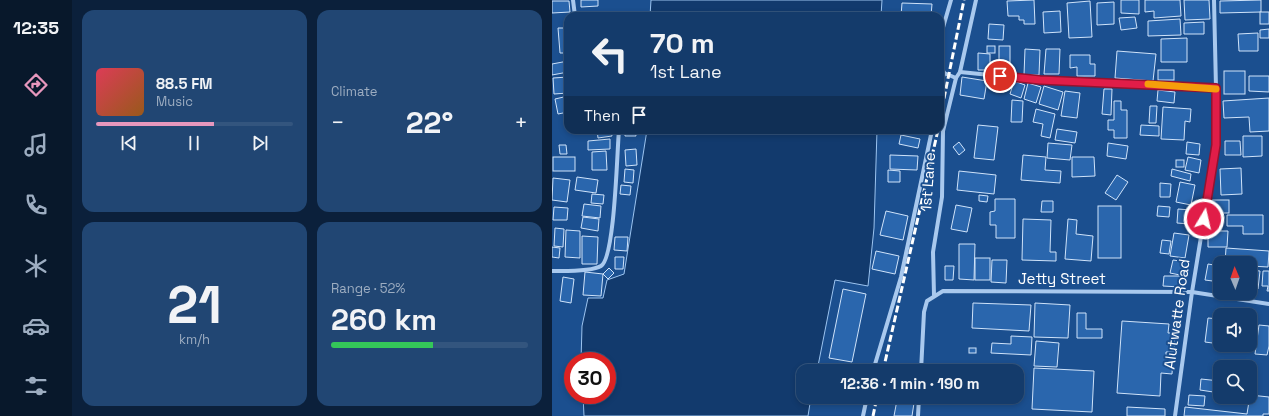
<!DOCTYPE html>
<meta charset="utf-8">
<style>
:root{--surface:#143b6b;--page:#214673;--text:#f1f3f6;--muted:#9dadc1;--line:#33557e;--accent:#e797bd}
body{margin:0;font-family:"Space Grotesk",sans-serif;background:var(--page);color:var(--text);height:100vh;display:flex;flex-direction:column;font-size:15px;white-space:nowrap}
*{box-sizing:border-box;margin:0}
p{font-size:13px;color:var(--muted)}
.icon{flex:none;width:22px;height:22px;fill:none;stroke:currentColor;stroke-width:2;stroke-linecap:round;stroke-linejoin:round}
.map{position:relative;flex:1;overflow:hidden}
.sheet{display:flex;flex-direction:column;gap:10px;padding:10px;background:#0b203b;width:480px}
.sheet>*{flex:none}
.hud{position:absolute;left:12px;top:12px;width:380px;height:122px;border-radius:12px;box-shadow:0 2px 6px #0003,0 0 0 1px var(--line);background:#143b6b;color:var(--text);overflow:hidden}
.needle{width:26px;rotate:358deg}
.fabs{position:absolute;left:661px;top:256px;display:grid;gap:8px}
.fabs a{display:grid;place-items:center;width:44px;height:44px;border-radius:8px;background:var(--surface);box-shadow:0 2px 6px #0003,0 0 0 1px var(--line);font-size:20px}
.speed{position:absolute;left:12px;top:352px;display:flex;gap:8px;font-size:20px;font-weight:700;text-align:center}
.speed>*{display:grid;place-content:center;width:52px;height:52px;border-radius:50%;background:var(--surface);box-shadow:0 2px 6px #0003,0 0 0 1px var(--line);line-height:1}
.speed .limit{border:6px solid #d22;background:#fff;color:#111}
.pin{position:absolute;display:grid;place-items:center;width:34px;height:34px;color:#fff;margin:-17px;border:2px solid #fff;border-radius:50%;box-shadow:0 1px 4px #0007}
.me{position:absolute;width:44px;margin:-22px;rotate:9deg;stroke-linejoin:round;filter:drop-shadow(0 0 3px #0008)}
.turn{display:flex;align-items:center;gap:14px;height:84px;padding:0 20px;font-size:18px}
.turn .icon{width:52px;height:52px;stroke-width:2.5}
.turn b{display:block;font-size:28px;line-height:34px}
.then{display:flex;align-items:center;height:38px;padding:0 20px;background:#0003;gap:8px;font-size:15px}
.big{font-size:30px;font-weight:700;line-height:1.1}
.sheet .widget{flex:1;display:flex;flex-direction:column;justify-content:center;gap:6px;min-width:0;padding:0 14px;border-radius:12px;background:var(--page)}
.sheet .dial{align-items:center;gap:0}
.dial b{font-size:52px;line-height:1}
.song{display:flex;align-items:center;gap:12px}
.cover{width:48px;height:48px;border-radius:6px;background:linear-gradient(135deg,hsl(350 70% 55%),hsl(30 70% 35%))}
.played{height:4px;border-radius:2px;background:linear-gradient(90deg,var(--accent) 60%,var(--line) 60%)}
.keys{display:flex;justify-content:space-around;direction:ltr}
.heat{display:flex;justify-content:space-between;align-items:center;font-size:22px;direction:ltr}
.charge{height:6px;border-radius:3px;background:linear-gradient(90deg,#34c759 52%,var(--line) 0)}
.sheet .tiles{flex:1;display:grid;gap:10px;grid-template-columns:repeat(2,1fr)}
.trip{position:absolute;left:244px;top:364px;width:228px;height:40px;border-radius:12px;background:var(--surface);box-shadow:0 2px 6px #0003,0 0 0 1px var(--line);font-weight:700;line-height:40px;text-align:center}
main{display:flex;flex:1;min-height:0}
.tab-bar{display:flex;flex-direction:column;width:72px;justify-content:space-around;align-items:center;background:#08182b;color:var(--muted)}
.tab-bar .icon{width:28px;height:28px}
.tab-bar .on{color:var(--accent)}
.tab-bar b{font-size:18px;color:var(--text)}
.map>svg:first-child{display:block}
</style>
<main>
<nav class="tab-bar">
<b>12:35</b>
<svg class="icon on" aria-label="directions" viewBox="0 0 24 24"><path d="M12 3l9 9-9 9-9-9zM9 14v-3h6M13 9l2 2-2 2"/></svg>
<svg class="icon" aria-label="music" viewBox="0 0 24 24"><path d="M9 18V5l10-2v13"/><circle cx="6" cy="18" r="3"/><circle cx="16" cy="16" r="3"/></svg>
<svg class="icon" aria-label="phone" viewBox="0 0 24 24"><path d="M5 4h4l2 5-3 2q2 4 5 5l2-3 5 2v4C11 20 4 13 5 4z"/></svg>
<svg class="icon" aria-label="climate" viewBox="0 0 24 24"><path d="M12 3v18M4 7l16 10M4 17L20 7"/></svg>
<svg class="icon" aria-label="car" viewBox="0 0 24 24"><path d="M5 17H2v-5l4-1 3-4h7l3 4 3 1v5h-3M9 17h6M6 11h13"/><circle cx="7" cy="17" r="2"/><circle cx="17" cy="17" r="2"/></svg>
<svg class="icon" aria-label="filters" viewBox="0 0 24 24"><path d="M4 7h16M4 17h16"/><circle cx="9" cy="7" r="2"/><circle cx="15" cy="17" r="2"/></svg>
</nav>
<section class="sheet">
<div class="tiles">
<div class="widget">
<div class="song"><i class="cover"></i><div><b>88.5 FM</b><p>Music</p></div></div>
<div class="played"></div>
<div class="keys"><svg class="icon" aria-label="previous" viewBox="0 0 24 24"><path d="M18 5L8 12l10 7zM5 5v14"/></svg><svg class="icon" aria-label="pause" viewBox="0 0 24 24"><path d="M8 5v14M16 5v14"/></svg><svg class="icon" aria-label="next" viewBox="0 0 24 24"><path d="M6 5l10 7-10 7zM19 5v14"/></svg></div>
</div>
<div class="widget"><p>Climate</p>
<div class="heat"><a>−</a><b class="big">22°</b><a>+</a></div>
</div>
<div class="widget dial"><b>21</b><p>km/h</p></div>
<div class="widget"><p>Range · 52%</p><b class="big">260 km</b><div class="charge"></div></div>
</div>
</section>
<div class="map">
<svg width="717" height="416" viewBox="0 0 717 416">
<rect width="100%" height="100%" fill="#1b4f8f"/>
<g fill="#123a6d" stroke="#9cc4f0">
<polygon points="99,0 330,0 329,16 98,16"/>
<polygon points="95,130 325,130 322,228 316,286 283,280 265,371 251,371 251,397 259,397 256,416 32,416 31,395 55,395 55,361 29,361 30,326 36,298 51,298 55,280 72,274"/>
</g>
<g fill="#2a66ad" stroke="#cfe3fa">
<polygon points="29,0 46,0 46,6 29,7"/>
<polygon points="482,0 483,24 472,24 472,20 467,20 467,16 456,16 455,1"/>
<polygon points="569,0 587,0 587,14 569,13"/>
<polygon points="593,0 628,0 629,16 602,18 602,11 593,12"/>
<polygon points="632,0 657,0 658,19 633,20"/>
<polygon points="709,0 709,12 668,13 668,1"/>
<polygon points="0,1 17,1 18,12 0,13"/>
<polygon points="538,1 540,37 517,38 515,3"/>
<polygon points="562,2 562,24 545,25 545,3"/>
<polygon points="350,3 380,4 379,16 349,16"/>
<polygon points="508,11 509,32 492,33 491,12"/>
<rect x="708" y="12" width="9" height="12"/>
<rect x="34" y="13" width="15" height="3"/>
<rect x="56" y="13" width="16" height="3"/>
<polygon points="583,17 585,28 569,30 567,18"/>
<polygon points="628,19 629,35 596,36 596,21"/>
<polygon points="652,22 652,34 632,34 632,23"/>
<polygon points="437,24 452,25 451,40 436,39"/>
<polygon points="6,28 16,28 16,53 8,53"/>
<polygon points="717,29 717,38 708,38 708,30"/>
<polygon points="706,33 706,51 687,51 686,34"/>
<polygon points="635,38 635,62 609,62 609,39"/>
<rect x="435" y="46" width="8" height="7"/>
<rect x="447" y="46" width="11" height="20"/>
<polygon points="473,49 488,50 487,75 472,75"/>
<polygon points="494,49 508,49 507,74 492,74"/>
<polygon points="565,51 604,54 601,81 563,78"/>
<polygon points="426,53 438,54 438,70 426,70"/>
<polygon points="518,55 538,55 538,64 543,64 543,76 525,76 525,67 518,68"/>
<polygon points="16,61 16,72 0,75 0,64"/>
<rect x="606" y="70" width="16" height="10"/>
<rect x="672" y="71" width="21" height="23"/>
<polygon points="697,76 717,76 717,92 697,91"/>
<polygon points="16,77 16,93 2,94 1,78"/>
<polygon points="410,77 435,81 432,99 408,95"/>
<polygon points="462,81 473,85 469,98 458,94"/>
<polygon points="476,83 489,87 484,103 472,99"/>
<polygon points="492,86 511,92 506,110 487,104"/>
<polygon points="552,89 560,89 559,115 550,114"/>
<polygon points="606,90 623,92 622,103 605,101"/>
<polygon points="513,91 528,93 525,118 509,116"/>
<polygon points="16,96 16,112 6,114 3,99"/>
<polygon points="717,98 717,131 698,132 697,117 672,118 671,101"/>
<polygon points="460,100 471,101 470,122 459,122"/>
<polygon points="562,101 569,101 569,110 575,110 575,138 562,138 562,130 556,130 556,120 562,120"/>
<polygon points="598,106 605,106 604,123 597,123"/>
<polygon points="611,107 639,109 638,122 633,121 632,140 609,139"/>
<polygon points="484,109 503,114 498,138 489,136 491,124 481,122"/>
<polygon points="426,125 446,127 442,160 422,158"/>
<polygon points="589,125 607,126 607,136 588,135"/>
<polygon points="505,129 525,132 523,143 503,140"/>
<polygon points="45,130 59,130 60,136 46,138"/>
<polygon points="73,130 83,130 84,136 73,136"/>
<polygon points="349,135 368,139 366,148 347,144"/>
<polygon points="691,136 710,136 710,156 691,157"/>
<polygon points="58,139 58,149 36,150 36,141"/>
<polygon points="673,141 688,141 689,155 673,155"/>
<polygon points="407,142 413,150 407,155 401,147"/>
<polygon points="635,142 648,144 647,155 634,154"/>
<polygon points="496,143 520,145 518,160 495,158"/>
<polygon points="556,143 576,146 574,159 555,156"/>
<polygon points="7,145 14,145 15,154 8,154"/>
<polygon points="84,149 85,165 74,166 73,150"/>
<polygon points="54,151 55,170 40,170 40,152"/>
<polygon points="338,155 366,156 365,170 338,169"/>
<polygon points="471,155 494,157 493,170 509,171 508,183 469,180"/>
<rect x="1" y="157" width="22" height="14"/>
<polygon points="520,157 542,157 543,176 520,177"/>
<polygon points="636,157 649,160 647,173 633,170"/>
<rect x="624" y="160" width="8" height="7"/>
<polygon points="689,168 690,194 669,195 668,169"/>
<polygon points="73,169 82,170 81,183 72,182"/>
<polygon points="620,169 639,174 638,181 619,176"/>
<polygon points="336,170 348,171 348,182 336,182"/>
<polygon points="407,171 444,175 442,194 405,190"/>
<polygon points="565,175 576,182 564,200 553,193"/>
<polygon points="25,177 46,180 44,193 23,190"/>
<polygon points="1,178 18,180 15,202 0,200"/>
<polygon points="628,182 643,185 639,205 624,202"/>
<polygon points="608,183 619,184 618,197 608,197"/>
<polygon points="69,185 79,186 78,195 68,194"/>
<polygon points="40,194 52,195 51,204 39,203"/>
<polygon points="427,195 436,196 435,202 427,201"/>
<polygon points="443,199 463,199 463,238 444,238 444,225 438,225 438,212 443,211"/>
<rect x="659" y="200" width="18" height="13"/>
<polygon points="490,201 501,201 501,212 489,212"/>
<polygon points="32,204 49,206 48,218 30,216"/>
<polygon points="404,205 420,208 415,232 399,229"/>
<rect x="546" y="206" width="23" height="52"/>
<polygon points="606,206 618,207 617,217 605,216"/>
<polygon points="2,207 16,208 15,220 1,220"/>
<polygon points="626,209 639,210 638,224 625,223"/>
<polygon points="334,211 356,216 351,240 328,235"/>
<polygon points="675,215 711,215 711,234 691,234 691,226 675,226"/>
<polygon points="31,217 47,219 46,231 29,228"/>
<polygon points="471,219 499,220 498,252 504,252 504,261 470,260"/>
<polygon points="516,219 525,220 524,234 541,236 539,261 513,259"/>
<polygon points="3,228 12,229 11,247 2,246"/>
<polygon points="14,230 28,231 28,258 13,257"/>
<polygon points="656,231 676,231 675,247 656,247"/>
<polygon points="622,233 637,235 633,258 618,256"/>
<polygon points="30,236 46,237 45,264 30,264"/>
<polygon points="63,237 76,237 75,251 62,250"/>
<polygon points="610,240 619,241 617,254 608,253"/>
<polygon points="407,244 423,244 422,280 407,279"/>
<polygon points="0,247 8,248 7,258 0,257"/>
<polygon points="674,248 717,251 716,267 698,266 698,263 673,263"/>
<polygon points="324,251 347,256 343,274 320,269"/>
<polygon points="63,257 72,257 71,269 63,269"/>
<rect x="423" y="258" width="15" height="22"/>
<polygon points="440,260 455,260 454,283 439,282"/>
<polygon points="621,260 635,262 633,276 618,273"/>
<polygon points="656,264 668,266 668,282 653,280"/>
<polygon points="393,266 402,266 401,280 393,280"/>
<polygon points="57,268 62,273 56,279 51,274"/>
<polygon points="698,270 708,271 706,289 698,288"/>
<polygon points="711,271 717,271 717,291 715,291 716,286 710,286"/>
<polygon points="33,272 51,274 49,296 31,295"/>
<polygon points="612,276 628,276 628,287 611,286"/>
<polygon points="11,277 22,279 19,303 8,301"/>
<polygon points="291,289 314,294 300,362 277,358"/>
<polygon points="421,303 479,305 477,331 420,328"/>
<polygon points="483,303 518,305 516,338 482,337"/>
<polygon points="525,313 534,313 534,329 550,329 550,338 525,338"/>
<polygon points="656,318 668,319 668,344 653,342"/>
<polygon points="570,321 617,324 616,333 623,333 622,352 614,352 614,358 621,358 620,374 609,373 608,396 565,393"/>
<polygon points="698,323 703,324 700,348 675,345 698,345"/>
<polygon points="707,325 717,326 717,346 715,355 703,354"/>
<polygon points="459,336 480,337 479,355 439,353 440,343 459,344"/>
<polygon points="484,341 507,343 505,367 482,366"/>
<rect x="417" y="348" width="7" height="5"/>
<polygon points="482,368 542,371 540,412 480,409"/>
<polygon points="649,379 668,381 668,393 648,390"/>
<polygon points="637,395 653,396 652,406 636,405"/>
<polygon points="698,395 717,397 717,414 711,414 711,416 632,416 633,407 695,414"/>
<polygon points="345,400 362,403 360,416 342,416"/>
<polygon points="575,407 613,409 613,416 575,416"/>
</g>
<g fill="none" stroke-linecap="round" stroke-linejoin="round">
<g stroke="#a9c9ee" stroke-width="4">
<polyline points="21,0 23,16"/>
<polyline points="399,0 390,31 390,68 392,73 404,78"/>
<polyline points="408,72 488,80 664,88"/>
<polyline points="388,90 392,73"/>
<path d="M0,271c11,0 39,1 49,-5 14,-8 16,-116 18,-136"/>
<polyline points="382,295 381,252 390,197 391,131 404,78 408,72 424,0"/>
<polyline points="321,371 349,277 380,130"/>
<polyline points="369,371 372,312 375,301 391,291 640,292 717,304"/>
<polyline points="311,416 315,397"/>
<polyline points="366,416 367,397"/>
<polyline points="623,416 640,292 664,145 664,88 662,0"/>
</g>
<g stroke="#fff" stroke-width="3" stroke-dasharray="7 3" stroke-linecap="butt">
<polyline points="388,118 412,0"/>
<polyline points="331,371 386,130"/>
<polyline points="321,416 325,397"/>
</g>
</g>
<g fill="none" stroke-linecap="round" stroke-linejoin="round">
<g stroke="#92132f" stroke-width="10">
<polyline id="route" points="448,76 488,80 664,88 664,145 652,219"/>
</g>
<use href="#route" stroke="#e11d48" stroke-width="7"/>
<polyline stroke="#f59e0b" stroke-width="7" points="596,84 664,89"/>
</g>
<g text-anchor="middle" stroke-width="4" stroke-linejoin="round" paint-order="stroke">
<g font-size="15" fill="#fff" stroke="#1b4f8f">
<text transform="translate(376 182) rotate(-86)" y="5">1st Lane</text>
<text x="510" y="284">Jetty Street</text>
<text transform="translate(625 314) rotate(-82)" y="5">Alutwatte Road</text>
</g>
</g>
</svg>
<div class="fabs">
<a><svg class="needle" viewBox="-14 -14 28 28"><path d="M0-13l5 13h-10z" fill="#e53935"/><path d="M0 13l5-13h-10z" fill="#9dadc1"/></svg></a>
<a><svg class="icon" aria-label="sound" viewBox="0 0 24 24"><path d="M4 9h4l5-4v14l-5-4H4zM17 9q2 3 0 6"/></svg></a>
<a><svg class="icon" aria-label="search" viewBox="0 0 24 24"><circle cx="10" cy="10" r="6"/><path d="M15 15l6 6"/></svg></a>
</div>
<div class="speed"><div class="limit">30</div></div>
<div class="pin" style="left:448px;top:76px;background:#d93025"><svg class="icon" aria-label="arrive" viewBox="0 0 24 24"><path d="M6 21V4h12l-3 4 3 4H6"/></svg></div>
<svg class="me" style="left:652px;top:219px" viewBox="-20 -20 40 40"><circle r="17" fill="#e11d48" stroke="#fff" stroke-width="3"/><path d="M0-11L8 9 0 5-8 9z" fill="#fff"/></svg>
<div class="trip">12:36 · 1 min · 190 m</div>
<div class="hud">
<div class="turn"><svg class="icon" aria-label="left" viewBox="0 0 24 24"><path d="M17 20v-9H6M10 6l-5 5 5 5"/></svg><div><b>70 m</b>1st Lane</div></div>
<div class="then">Then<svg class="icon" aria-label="arrive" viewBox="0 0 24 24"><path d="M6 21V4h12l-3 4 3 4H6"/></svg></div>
</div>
</div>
</main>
